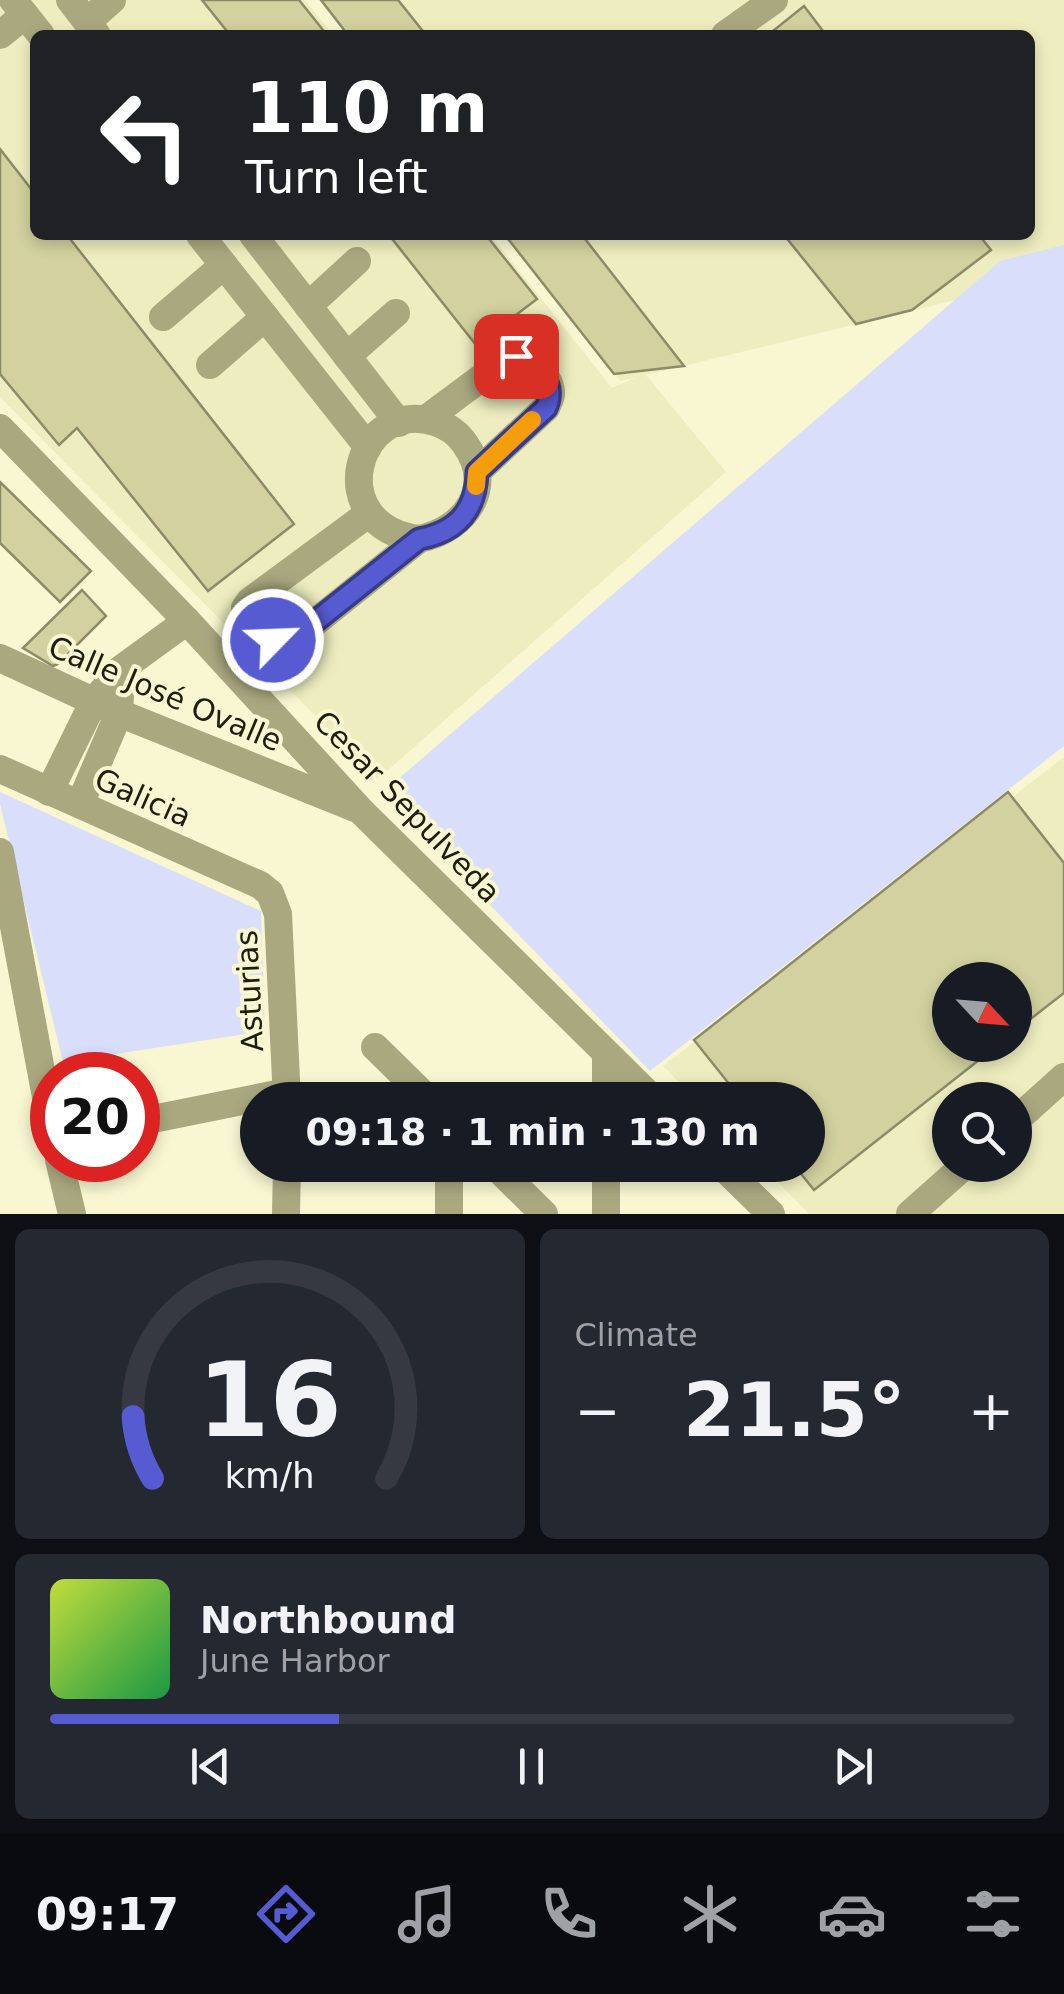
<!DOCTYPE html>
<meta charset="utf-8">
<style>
:root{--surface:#171b24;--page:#242831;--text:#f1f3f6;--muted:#9ea1a6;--line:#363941;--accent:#565bd2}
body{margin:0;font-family:"DejaVu Sans",sans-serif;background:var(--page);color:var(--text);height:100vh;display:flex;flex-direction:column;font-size:38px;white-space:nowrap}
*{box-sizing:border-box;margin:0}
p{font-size:32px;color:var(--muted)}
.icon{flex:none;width:55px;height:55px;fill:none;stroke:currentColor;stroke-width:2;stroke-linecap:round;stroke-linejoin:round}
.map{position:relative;height:1214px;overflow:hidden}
.sheet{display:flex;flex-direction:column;gap:15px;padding:15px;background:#0d0f14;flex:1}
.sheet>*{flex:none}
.hud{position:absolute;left:30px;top:30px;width:1005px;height:210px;border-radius:15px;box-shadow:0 5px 15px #0003;background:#202124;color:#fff;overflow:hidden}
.needle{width:65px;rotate:116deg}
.fabs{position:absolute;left:932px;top:962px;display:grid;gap:20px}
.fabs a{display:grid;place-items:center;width:100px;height:100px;border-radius:50%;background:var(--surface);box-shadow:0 5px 15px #0003;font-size:50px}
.speed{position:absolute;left:30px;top:1052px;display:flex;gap:20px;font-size:50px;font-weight:700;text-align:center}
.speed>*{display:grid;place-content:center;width:130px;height:130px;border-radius:50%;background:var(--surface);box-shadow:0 5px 15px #0003;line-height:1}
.speed .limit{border:15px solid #d22;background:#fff;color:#111}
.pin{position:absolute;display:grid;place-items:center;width:85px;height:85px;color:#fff;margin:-42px;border-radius:20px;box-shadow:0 5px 15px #0006}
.me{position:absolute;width:110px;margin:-55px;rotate:66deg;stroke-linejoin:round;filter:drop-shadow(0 0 8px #0008)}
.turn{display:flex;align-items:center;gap:35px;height:210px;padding:0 50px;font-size:45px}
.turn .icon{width:130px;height:130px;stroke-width:2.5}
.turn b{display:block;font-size:70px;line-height:85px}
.big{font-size:75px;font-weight:700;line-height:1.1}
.sheet .widget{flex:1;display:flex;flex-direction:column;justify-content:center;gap:15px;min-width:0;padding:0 35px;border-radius:15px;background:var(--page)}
.sheet .dial{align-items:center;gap:0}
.dial svg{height:260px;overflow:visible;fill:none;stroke:var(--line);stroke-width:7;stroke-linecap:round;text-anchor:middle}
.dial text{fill:var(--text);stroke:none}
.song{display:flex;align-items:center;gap:30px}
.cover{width:120px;height:120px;border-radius:15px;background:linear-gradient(135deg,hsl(70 70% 55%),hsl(140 70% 35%))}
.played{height:10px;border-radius:5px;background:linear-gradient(90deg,var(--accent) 30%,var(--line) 30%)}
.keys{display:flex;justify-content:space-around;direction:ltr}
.heat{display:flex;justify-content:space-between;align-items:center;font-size:55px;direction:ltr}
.sheet .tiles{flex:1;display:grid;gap:15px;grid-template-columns:1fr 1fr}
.widget:last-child{grid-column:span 2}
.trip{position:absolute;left:240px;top:1082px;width:585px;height:100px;border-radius:50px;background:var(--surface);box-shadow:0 5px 15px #0003;font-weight:700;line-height:100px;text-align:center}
.menu{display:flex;height:160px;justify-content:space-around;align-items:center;background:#090b0e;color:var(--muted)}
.menu .icon{width:70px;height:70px}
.menu .on{color:var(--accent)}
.menu b{font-size:45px;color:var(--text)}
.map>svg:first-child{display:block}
</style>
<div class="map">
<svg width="1064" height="1214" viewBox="0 0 1064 1214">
<rect width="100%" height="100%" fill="#f8f7d1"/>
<g fill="#ededbf" fill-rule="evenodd">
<polygon points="0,0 305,0 333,35 35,35 35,235 491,235 612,388 635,378 620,381 505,235 1030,235 1030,35 348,35 321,0 1064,0 1064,274 646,375 726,472 378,779 0,397"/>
<path d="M1064,757v457h-255l-48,-49h47v-65h-112l-33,-34zM950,980h65v65h-65zM950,1100h65v65h-65z"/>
</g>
<g fill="#d9dffb">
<polygon points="1064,245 1064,746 650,1071 382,793 1000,261"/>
<polygon points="0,792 261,911 265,1031 63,1062 0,804"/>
</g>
<g fill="#d2d19f" stroke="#8b8b68" stroke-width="2.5">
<polygon points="202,0 299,0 327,35 230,35"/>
<polygon points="321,0 398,0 426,35 348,35"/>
<polygon points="804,6 826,35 768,35"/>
<polygon points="0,149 35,194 35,235 67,235 294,524 208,591 77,428 59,445 0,374"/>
<polygon points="389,235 486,235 537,299 476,345"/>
<polygon points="505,235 582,235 684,366 614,374"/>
<polygon points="784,235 979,235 991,250 912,310 856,324"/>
<polygon points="0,482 91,571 60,602 0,543"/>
<polygon points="82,590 106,616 58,664 53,666 23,648"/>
<polygon points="1008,792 1064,863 1064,993 1015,1031 1015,980 950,980 950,1045 998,1045 814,1190 794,1165 808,1165 808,1100 742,1100 694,1040"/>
</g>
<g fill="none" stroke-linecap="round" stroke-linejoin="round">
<g stroke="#a9a87f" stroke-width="28">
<polyline points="13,0 41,35"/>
<polyline points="70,0 97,35"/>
<polyline points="87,22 112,0"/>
<polyline points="0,35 25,15"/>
<polyline points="725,35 774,0"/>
<polyline points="200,235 368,447"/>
<polyline points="253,235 399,423"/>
<polyline points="308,306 357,261"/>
<polyline points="163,317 224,265"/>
<polyline points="347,356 396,313"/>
<polyline points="210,365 265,317"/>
<path d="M426,419l82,-61c17,-5 42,15 43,34 1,5 -3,11 -5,16l-69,64"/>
<polyline points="0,428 187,621 361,811 654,1100"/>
<path d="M368,514l-118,87 -5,7c9,19 27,37 48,32l126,-101c46,-9 77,-52 46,-95 -7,-11 -18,-18 -30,-22 -79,-25 -115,104 -16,117"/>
<polyline points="0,658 119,713 355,808"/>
<polyline points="0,769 260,885 270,893 278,914 287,1100"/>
<polyline points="49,792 94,701 121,669 187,621"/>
<polyline points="80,804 119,713 120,696"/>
<polyline points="0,852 52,1129"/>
<polyline points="375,1047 429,1100"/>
<polyline points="606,1100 606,1054"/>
<polyline points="1015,1121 1064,1077"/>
<polyline points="138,1122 287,1092"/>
<polyline points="59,1160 72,1214"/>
<polyline points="449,1165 449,1214"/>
<polyline points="494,1165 544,1214"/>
<polyline points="721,1165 771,1214"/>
<polyline points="286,1214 287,1165"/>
<polyline points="606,1214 606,1165"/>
<polyline points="910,1214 965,1165"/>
</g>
</g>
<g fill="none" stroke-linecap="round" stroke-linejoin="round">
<g stroke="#383b88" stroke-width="25">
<path id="route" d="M273,640l8,3 11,-3 127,-101c38,-7 57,-28 58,-67l69,-64c11,-23 -7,-46 -30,-52"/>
</g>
<use href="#route" stroke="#565bd2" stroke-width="18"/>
<polyline stroke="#f59e0b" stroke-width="18" points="476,486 477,472 532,420"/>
</g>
<g text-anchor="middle" stroke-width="8" stroke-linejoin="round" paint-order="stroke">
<g font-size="30" fill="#1e1e10" stroke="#f8f7d1">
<text transform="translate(165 694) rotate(23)" y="10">Calle José Ovalle</text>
<text transform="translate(143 798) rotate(24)" y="10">Galicia</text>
<text transform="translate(407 807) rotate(46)" y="10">Cesar Sepulveda</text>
<text transform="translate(250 991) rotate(-93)" y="10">Asturias</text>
</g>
</g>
</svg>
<div class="fabs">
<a><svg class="needle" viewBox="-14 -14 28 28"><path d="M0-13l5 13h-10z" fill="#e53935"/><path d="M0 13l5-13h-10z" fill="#9ea1a6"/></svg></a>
<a><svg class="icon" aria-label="search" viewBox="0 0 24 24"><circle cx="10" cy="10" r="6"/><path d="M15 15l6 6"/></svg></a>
</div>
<div class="speed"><div class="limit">20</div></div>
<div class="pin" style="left:516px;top:356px;background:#d93025"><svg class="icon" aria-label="arrive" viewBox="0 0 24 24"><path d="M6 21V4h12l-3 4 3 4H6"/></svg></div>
<svg class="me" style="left:273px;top:640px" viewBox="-20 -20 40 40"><circle r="17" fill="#565bd2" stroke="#fff" stroke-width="3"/><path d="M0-11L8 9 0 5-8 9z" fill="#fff"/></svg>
<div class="trip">09:18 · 1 min · 130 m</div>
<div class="hud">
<div class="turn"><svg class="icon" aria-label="left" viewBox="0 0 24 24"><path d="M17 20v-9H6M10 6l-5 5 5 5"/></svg><div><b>110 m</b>Turn left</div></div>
</div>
</div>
<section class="sheet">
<div class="tiles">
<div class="widget dial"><svg viewBox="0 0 100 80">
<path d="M14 69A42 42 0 1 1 86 69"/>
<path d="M14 69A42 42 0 0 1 8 50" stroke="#565bd2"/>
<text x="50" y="56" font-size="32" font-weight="700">16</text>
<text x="50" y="72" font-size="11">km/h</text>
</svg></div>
<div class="widget"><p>Climate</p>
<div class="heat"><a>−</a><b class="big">21.5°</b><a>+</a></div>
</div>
<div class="widget">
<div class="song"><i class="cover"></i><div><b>Northbound</b><p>June Harbor</p></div></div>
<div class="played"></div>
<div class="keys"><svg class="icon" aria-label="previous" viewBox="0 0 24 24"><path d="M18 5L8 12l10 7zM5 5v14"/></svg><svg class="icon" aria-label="pause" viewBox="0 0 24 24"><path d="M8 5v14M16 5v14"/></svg><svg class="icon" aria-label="next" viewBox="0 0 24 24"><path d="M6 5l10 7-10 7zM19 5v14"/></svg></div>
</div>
</div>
</section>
<nav class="menu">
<b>09:17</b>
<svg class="icon on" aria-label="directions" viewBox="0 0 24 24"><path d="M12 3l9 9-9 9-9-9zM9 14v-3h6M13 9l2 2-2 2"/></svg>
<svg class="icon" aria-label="music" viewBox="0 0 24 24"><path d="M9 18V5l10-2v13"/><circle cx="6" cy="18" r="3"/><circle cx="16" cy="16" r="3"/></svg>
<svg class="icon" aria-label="phone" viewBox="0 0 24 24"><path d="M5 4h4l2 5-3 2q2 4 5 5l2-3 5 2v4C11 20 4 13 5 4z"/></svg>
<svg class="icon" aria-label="climate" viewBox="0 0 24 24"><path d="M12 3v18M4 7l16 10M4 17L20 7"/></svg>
<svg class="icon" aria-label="car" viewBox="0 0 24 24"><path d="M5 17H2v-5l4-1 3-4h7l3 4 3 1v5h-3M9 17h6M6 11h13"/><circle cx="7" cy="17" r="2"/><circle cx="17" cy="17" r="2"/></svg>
<svg class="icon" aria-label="filters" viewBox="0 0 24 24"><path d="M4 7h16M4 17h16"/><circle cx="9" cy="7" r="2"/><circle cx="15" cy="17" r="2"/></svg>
</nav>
